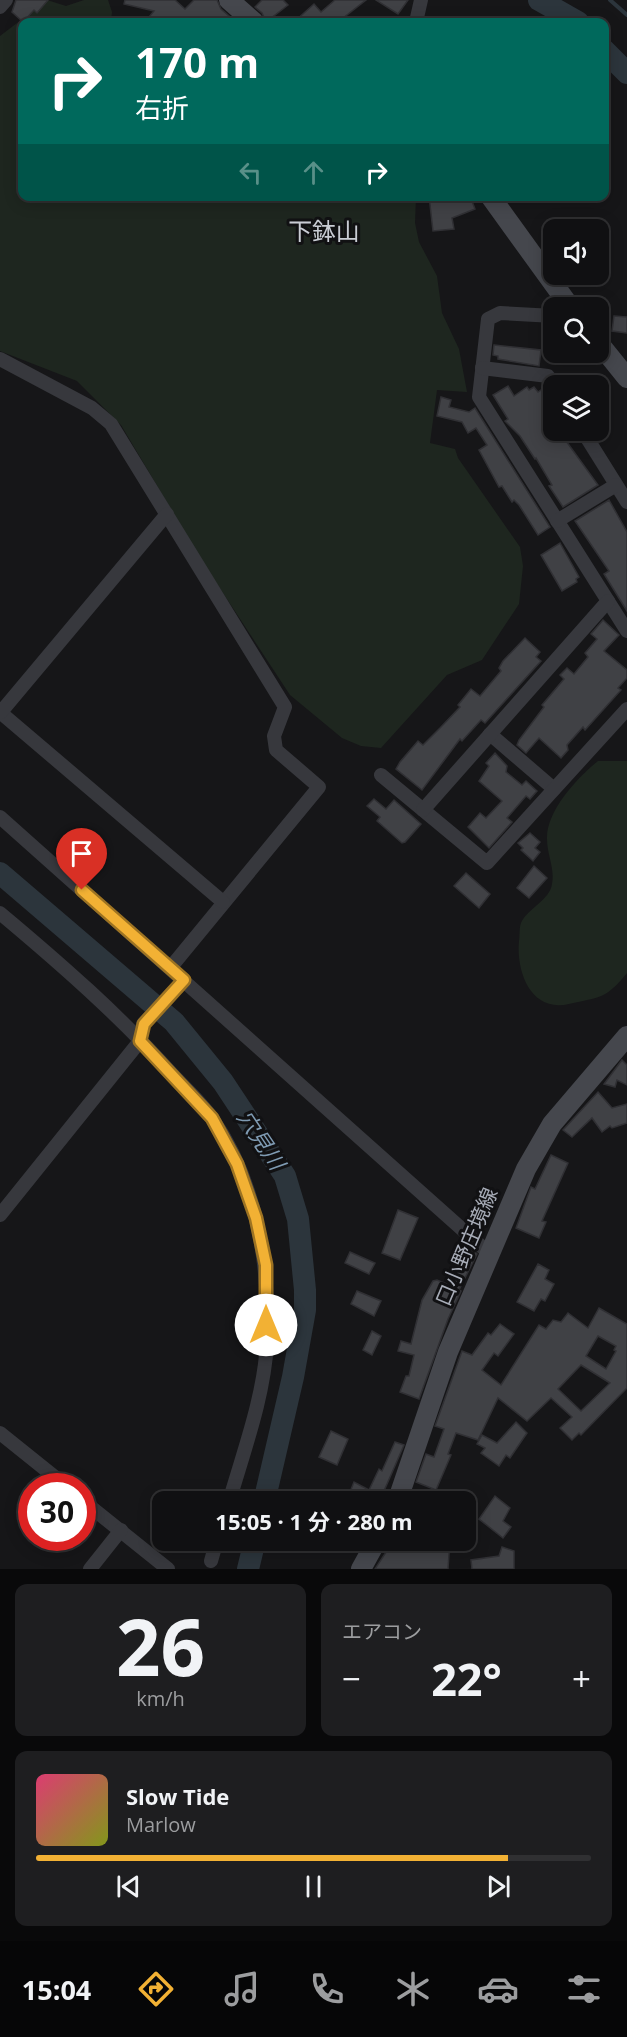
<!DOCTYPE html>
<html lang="ja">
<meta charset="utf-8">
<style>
:root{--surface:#101012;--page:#1e1e20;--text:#f1f3f6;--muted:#9c9d9f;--line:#303032;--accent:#f2b134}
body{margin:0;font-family:"Open Sans","Noto Sans JP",sans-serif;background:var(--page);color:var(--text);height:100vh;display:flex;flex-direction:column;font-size:22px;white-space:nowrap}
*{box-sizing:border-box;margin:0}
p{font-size:20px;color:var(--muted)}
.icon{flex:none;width:33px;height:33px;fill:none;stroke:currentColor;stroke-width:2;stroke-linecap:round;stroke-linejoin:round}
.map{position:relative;height:1569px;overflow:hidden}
.panel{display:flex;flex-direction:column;gap:15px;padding:15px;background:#09090a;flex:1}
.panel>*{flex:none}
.hud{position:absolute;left:18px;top:18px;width:591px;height:183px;border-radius:12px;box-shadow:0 3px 15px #0003,0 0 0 2px var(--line);background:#00695c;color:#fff;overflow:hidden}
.tools{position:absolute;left:543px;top:219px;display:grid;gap:12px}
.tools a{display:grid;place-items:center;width:66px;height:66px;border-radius:12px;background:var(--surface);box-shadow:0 3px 15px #0003,0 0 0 2px var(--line);font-size:30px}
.speed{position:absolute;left:18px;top:1473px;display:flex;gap:12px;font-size:30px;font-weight:700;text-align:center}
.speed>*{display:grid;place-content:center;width:78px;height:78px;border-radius:50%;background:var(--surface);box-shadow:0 3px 15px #0003,0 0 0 2px var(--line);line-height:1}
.speed .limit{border:9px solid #d22;background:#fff;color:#111}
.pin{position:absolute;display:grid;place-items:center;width:51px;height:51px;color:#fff;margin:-62px -26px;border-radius:50% 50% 50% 0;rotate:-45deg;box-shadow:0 0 6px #0007}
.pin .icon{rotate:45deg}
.me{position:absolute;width:66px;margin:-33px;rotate:0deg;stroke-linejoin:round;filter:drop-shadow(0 0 4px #0008)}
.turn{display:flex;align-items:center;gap:21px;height:126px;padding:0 18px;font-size:27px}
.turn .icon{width:78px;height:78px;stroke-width:2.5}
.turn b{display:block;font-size:42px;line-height:51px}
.lanes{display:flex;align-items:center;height:57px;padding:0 18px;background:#0003;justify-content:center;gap:30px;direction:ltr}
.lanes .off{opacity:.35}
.big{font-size:45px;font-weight:700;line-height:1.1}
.panel .tile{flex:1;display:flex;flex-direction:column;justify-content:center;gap:9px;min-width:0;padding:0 21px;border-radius:12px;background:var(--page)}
.panel .dial{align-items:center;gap:0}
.dial b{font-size:78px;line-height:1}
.song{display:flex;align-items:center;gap:18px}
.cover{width:72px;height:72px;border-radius:9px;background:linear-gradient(135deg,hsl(340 70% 55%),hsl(70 70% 35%))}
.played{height:6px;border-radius:3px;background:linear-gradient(90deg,var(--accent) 85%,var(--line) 85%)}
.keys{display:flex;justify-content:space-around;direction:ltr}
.heat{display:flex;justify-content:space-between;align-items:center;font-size:33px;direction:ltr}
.panel .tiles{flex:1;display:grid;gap:15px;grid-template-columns:1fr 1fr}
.tile:last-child{grid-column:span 2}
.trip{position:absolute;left:152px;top:1491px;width:324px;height:60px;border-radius:12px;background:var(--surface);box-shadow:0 3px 15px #0003,0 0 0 2px var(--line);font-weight:700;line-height:60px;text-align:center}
.menu{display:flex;height:96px;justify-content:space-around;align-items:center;background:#060607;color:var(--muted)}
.menu .icon{width:42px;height:42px}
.menu .current{color:var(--accent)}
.menu b{font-size:27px;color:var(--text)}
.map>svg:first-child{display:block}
</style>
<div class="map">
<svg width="627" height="1569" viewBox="0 0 627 1569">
<rect width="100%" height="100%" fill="#161618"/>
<g fill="#1e261f">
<polygon points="47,0 66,6 84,0 108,0 112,12 111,22 22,22 22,196 416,197 415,223 419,242 437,276 442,313 459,349 467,392 437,390 430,443 455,449 458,458 520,547 523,566 519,604 482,660 447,675 381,748 361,746 342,738 290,695 200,558 121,425 77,381 0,351 0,36"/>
<path d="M598,761h29v212c-21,26 -27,24 -58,31 -38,9 -53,-32 -50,-63 1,-5 0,-13 2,-18 6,-14 29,-23 31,-39 3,-16 -5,-29 -5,-45 -1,-28 31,-62 51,-78z"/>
</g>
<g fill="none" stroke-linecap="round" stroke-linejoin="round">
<polyline stroke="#2c353c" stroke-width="4" points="610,0 627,15"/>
<g stroke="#2c353c" stroke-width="22">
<polyline points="539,0 578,22"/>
<polyline points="604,50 627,73"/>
<polyline points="0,873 174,1022 223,1082 285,1176 298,1219 305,1290 305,1310 293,1377 264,1502"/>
<polyline points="248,1569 255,1540"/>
</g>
</g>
<g fill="#404145" stroke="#303034" stroke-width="1.5" fill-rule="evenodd">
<polygon points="16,0 48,0 37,13 34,10 23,22 12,12"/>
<polygon points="125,0 175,0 185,9 194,0 217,0 221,9 236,22 173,22 167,18 163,22 156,22 149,17 154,11 124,4"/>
<polygon points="262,0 283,0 288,5 266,22 262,13 255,7"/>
<polygon points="335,0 366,0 338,22 294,22 314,4 321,12"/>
<polygon points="376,0 408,0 398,14"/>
<polygon points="429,196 470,196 475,209 452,218 454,229 433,231"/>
<polygon points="614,316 627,317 627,333 612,331"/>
<polygon points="494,345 541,350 539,366 498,359 498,356 493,355"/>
<polygon points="508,386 514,396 527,387 529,390 534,387 538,392 541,390 554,408 544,416 556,436 561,434 598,485 563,507 549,486 552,485 536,458 535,459 520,436 505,421 508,419 493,395"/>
<polygon points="441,397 451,400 449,407 469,412 475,408 550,527 538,535 519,505 514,500 512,502 502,486 499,487 479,450 487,445 476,428 468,433 462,422 437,416"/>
<polygon points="609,500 627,532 627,611 604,574 609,571 575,521"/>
<polygon points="560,543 579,577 576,579 577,582 562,591 541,555"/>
<polygon points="603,620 619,635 604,651 627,670 627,678 618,688 621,690 585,730 583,727 567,745 568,750 561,758 539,738 526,753 517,745 519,740 544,707 542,705 564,679 560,675 567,668 574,674 588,657 585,653 597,639 591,634"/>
<polygon points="525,638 540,652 536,657 541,661 485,723 481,720 462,741 460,739 422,790 396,769 400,762 418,741 423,745 440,728 460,707 458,705 471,689 480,696 501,671 499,668 503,661"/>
<polygon points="495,753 507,766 506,772 522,785 526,781 537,791 530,799 526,796 507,818 512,822 489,848 468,827 480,813 486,818 502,801 479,781 489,766 486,763"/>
<polygon points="374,799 386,809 394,800 421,824 405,842 402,843 377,821 380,817 367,806"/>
<polygon points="530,833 540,842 535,848 540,852 533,861 521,850 523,848 518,843"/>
<polygon points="534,866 547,878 529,898 517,888"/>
<polygon points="466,873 490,894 479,908 454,886"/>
<polygon points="622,1060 627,1065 627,1085 617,1080 615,1087 604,1084"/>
<polygon points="598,1092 612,1108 627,1104 627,1123 612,1128 610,1126 602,1132 592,1118 572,1137 563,1130"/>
<polygon points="551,1155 568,1163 542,1221 546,1222 539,1238 516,1228 531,1187 535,1189"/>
<polygon points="398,1210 418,1218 400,1260 382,1253"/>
<polygon points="463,1242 477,1254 459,1290 461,1291 448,1319 419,1399 400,1392 406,1376 409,1376 414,1355 398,1351 401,1341 411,1344 422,1300 433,1281 437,1280 449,1285 458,1265 450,1260"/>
<polygon points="350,1252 375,1263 369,1274 345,1263"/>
<polygon points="538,1264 549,1270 545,1279 554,1284 545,1301 541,1299 534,1311 517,1302"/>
<polygon points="357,1291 381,1301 374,1316 351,1304"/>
<path d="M599,1308l28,16v64l-46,47 -2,-2 -7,7 -12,-12 12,-11 -21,-19 -24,23 -29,-23 -20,42 -22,-7 -8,21 3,1 -15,35 -20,-8 10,-28 8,3 10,-28 -9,-3 27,-75 10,4 16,-22 3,2 9,-11 14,10 -16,22 -4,-3 -12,17 19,15 38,-60 7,4 7,-9 8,2 7,-9 20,15zM598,1336l18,10 -2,4 2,1 -10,18 -20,-13zM581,1365l29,18 -29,28 -23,-22z"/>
<polygon points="372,1331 381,1336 372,1355 363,1350"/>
<polygon points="516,1422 527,1433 510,1458 506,1455 499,1466 481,1453 485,1448 477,1444 482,1435 497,1443"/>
<polygon points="331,1431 348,1439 337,1465 319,1457"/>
<polygon points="395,1442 404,1445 384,1491 387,1493 385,1502 346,1502 354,1482 369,1490 379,1469 382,1471"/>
<polygon points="495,1496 510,1508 503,1521 511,1527 503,1538 479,1519"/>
<polygon points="394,1540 412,1552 430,1545 433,1540 450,1540 448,1569 375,1569"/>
<polygon points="502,1547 514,1551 514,1569 472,1569 471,1560 499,1556"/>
</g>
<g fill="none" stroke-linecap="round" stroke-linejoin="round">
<g stroke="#37383d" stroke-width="14">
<polyline points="0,7 6,0"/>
<polyline points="416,22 421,0"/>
<polyline points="554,316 500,313 488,319 479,397 627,631"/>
<polyline points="0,359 92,408 111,424 285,707 274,736 276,750 319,787 171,967"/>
<polyline points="482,368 548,376 554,386"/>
<polyline points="582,430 627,502"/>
<polyline points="557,521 616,485"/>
<polyline points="0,712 223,902"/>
<polyline points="1,712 167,514"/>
<polyline points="490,734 554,789"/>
<polyline points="381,775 487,863 627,709"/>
<polyline points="423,810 608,601"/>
<polyline points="0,817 491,1255"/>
<path d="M0,913c61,51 119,102 172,161 13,14 29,28 40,44 45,64 58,148 55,225 -3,54 -23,107 -38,159"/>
<polyline points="0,1215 140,1041 143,1024 184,980"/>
<polyline points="0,1433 66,1486"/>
<polyline points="82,1500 168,1569"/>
<polyline points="211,1561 217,1540"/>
<polyline points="90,1569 121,1530"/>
</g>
<g stroke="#45474d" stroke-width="20">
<polyline points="229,0 254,22"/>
<polyline points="490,196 571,308"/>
<polyline points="598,342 627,378"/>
<polyline points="397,1502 448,1352 526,1169 552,1124 627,1036"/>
<polyline points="361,1569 377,1540"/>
</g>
</g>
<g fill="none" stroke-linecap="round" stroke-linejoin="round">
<g stroke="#9d7322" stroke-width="15">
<polyline id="route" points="82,890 184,980 144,1024 140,1041 212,1118 237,1164 256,1218 266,1265 266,1325"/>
</g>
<use href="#route" stroke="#f2b134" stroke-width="10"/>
</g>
<g text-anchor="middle" stroke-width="6" stroke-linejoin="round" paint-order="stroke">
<g font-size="21" fill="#a8adb8" stroke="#111113">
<text transform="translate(467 1247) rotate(-67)" y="7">口小野庄境線</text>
</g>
<g font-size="22" font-style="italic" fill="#7f9bb3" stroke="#111113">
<text transform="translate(261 1140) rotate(56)" y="8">穴見川</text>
</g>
<g font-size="24" fill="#c9ccd4" stroke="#111113">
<text x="324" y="240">下鉢山</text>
</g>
</g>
</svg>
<div class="tools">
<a><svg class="icon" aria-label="sound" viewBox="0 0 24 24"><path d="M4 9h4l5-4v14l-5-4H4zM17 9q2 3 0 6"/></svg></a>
<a><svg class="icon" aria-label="search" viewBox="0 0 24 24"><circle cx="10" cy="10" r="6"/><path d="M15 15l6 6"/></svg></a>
<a><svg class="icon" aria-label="layers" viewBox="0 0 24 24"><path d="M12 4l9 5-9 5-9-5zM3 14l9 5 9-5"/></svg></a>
</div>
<div class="speed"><div class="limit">30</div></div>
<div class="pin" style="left:82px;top:890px;background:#d93025"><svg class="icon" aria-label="arrive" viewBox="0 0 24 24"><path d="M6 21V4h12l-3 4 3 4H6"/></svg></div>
<svg class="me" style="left:266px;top:1325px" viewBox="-20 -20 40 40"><circle r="19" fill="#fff"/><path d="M0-13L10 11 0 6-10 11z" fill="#f2b134"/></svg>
<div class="trip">15:05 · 1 分 · 280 m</div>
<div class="hud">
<div class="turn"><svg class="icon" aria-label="right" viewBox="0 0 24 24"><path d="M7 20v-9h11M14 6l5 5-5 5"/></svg><div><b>170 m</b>右折</div></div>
<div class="lanes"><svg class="icon off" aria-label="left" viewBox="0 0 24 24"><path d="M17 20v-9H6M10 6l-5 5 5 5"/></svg><svg class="icon off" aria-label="ahead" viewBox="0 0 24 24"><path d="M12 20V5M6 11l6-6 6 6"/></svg><svg class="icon" aria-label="right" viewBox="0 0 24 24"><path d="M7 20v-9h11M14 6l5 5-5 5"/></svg></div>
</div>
</div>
<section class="panel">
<div class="tiles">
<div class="tile dial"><b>26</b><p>km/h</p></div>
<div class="tile"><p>エアコン</p>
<div class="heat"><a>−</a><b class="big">22°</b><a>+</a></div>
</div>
<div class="tile">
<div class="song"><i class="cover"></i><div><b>Slow Tide</b><p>Marlow</p></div></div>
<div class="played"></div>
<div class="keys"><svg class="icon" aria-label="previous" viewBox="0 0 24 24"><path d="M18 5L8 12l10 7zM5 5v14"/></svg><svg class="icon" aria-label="pause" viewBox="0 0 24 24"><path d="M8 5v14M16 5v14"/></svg><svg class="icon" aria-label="next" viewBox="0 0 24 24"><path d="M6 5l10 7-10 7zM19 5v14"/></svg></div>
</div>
</div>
</section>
<nav class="menu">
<b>15:04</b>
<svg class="icon current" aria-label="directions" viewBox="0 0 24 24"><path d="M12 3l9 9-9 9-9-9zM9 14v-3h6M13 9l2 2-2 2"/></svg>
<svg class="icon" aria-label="music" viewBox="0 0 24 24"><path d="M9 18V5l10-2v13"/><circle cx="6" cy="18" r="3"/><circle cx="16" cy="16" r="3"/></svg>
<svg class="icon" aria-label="phone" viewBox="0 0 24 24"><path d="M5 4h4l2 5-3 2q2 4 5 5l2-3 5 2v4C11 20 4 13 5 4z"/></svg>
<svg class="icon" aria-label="climate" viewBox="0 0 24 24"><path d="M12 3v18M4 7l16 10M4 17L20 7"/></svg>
<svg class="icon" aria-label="car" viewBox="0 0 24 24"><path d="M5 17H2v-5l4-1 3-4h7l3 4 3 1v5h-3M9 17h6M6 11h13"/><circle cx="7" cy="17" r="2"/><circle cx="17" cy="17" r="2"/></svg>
<svg class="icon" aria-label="filters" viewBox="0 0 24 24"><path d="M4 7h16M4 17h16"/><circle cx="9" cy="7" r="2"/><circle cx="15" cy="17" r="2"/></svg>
</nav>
